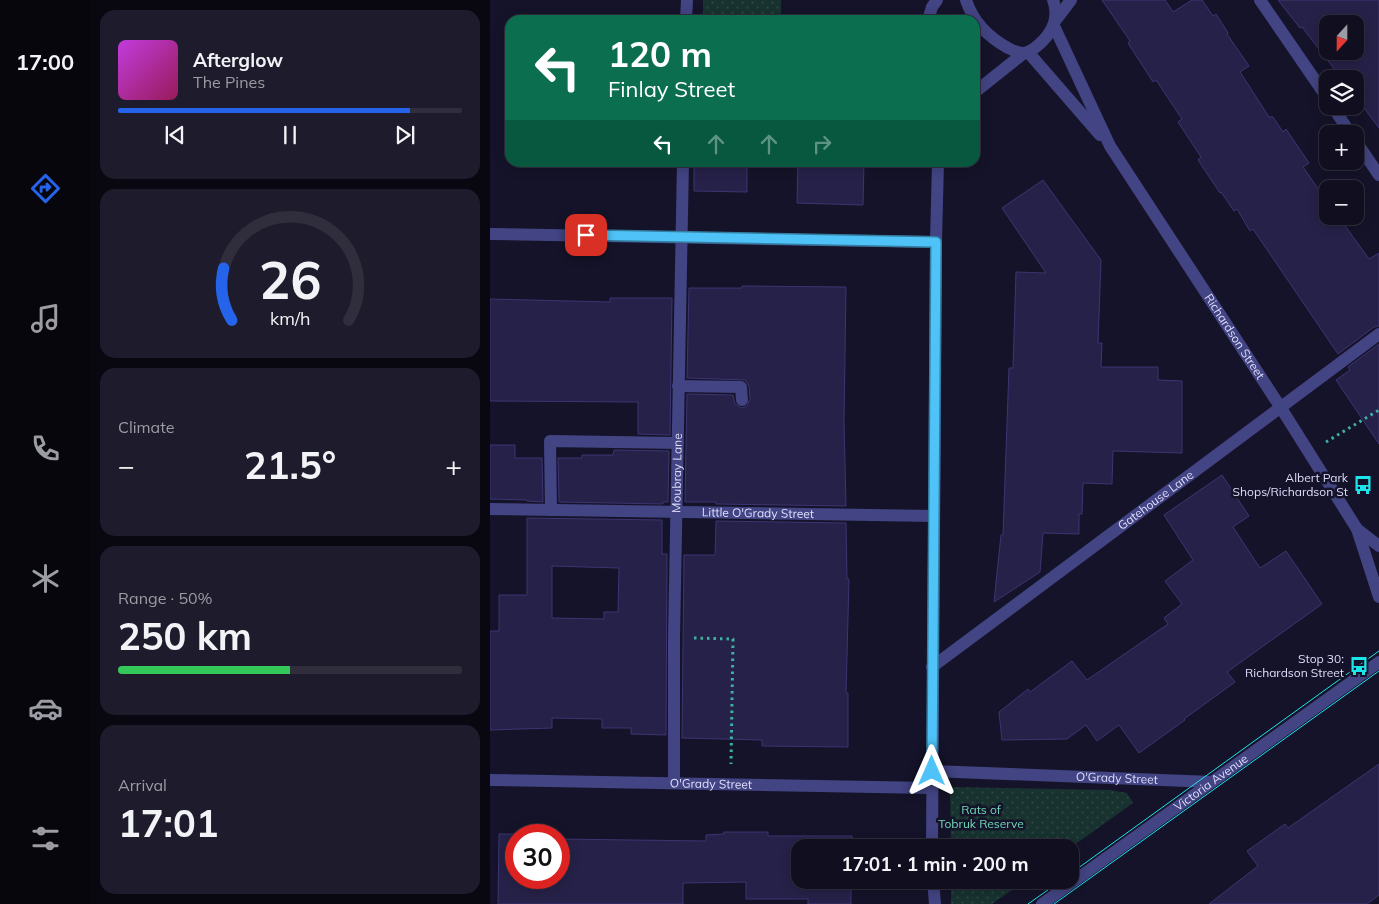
<!DOCTYPE html>
<meta charset="utf-8">
<style>
:root{--surface:#100e1f;--page:#1e1c2c;--text:#f1f3f6;--muted:#9c9ca4;--line:#302e3d;--accent:#2563eb}
body{margin:0;font-family:Mulish,sans-serif;background:var(--page);color:var(--text);height:100vh;display:flex;flex-direction:column;font-size:19px;white-space:nowrap}
*{box-sizing:border-box;margin:0}
p{font-size:16px;color:var(--muted)}
.icon{flex:none;width:28px;height:28px;fill:none;stroke:currentColor;stroke-width:2;stroke-linecap:round;stroke-linejoin:round}
.map{position:relative;flex:1;overflow:hidden}
.sheet{display:flex;flex-direction:column;gap:10px;padding:10px;background:#090811;width:400px}
.sheet>*{flex:none}
.hud{position:absolute;left:15px;top:15px;width:475px;height:152px;border-radius:15px;box-shadow:0 2px 12px #0003,0 0 0 1px var(--line);background:#0b6e4f;color:#fff;overflow:hidden}
.needle{width:32px;rotate:201deg}
.tools{position:absolute;left:829px;top:15px;display:grid;gap:10px}
.tools a{display:grid;place-items:center;width:45px;height:45px;border-radius:10px;background:var(--surface);box-shadow:0 2px 12px #0003,0 0 0 1px var(--line);font-size:25px}
.speed{position:absolute;left:15px;top:824px;display:flex;gap:10px;font-size:25px;font-weight:700;text-align:center}
.speed>*{display:grid;place-content:center;width:65px;height:65px;border-radius:50%;background:var(--surface);box-shadow:0 2px 12px #0003,0 0 0 1px var(--line);line-height:1}
.speed .limit{border:8px solid #d22;background:#fff;color:#111}
.pin{position:absolute;display:grid;place-items:center;width:42px;height:42px;color:#fff;margin:-21px;border-radius:10px;box-shadow:0 2px 8px #0006}
.me{position:absolute;width:55px;margin:-28px;rotate:0deg;stroke-linejoin:round;filter:drop-shadow(0 0 4px #0008)}
.turn{display:flex;align-items:center;gap:18px;height:105px;padding:0 20px;font-size:22px}
.turn .icon{width:65px;height:65px;stroke-width:2.5}
.turn b{display:block;font-size:35px;line-height:42px}
.lanes{display:flex;align-items:center;height:48px;padding:0 20px;background:#0003;justify-content:center;gap:25px;direction:ltr}
.lanes .off{opacity:.35}
.big{font-size:38px;font-weight:700;line-height:1.1}
.sheet .widget{flex:1;display:flex;flex-direction:column;justify-content:center;gap:8px;min-width:0;padding:0 18px;border-radius:15px;background:var(--page)}
.sheet .dial{align-items:center;gap:0}
.dial svg{height:130px;overflow:visible;fill:none;stroke:var(--line);stroke-width:7;stroke-linecap:round;text-anchor:middle}
.dial text{fill:var(--text);stroke:none}
.song{display:flex;align-items:center;gap:15px}
.cover{width:60px;height:60px;border-radius:8px;background:linear-gradient(135deg,hsl(290 70% 55%),hsl(330 70% 35%))}
.played{height:5px;border-radius:2px;background:linear-gradient(90deg,var(--accent) 85%,var(--line) 85%)}
.keys{display:flex;justify-content:space-around;direction:ltr}
.heat{display:flex;justify-content:space-between;align-items:center;font-size:28px;direction:ltr}
.charge{height:8px;border-radius:4px;background:linear-gradient(90deg,#34c759 50%,var(--line) 0)}
.trip{position:absolute;left:301px;top:839px;width:288px;height:50px;border-radius:15px;background:var(--surface);box-shadow:0 2px 12px #0003,0 0 0 1px var(--line);font-weight:700;line-height:50px;text-align:center}
main{display:flex;flex:1;min-height:0}
.tab-bar{display:flex;flex-direction:column;width:90px;justify-content:space-around;align-items:center;background:#06060c;color:var(--muted)}
.tab-bar .icon{width:35px;height:35px}
.tab-bar .selected{color:var(--accent)}
.tab-bar b{font-size:22px;color:var(--text)}
.map>svg:first-child{display:block}
</style>
<main>
<nav class="tab-bar">
<b>17:00</b>
<svg class="icon selected" aria-label="directions" viewBox="0 0 24 24"><path d="M12 3l9 9-9 9-9-9zM9 14v-3h6M13 9l2 2-2 2"/></svg>
<svg class="icon" aria-label="music" viewBox="0 0 24 24"><path d="M9 18V5l10-2v13"/><circle cx="6" cy="18" r="3"/><circle cx="16" cy="16" r="3"/></svg>
<svg class="icon" aria-label="phone" viewBox="0 0 24 24"><path d="M5 4h4l2 5-3 2q2 4 5 5l2-3 5 2v4C11 20 4 13 5 4z"/></svg>
<svg class="icon" aria-label="climate" viewBox="0 0 24 24"><path d="M12 3v18M4 7l16 10M4 17L20 7"/></svg>
<svg class="icon" aria-label="car" viewBox="0 0 24 24"><path d="M5 17H2v-5l4-1 3-4h7l3 4 3 1v5h-3M9 17h6M6 11h13"/><circle cx="7" cy="17" r="2"/><circle cx="17" cy="17" r="2"/></svg>
<svg class="icon" aria-label="filters" viewBox="0 0 24 24"><path d="M4 7h16M4 17h16"/><circle cx="9" cy="7" r="2"/><circle cx="15" cy="17" r="2"/></svg>
</nav>
<section class="sheet">
<div class="widget">
<div class="song"><i class="cover"></i><div><b>Afterglow</b><p>The Pines</p></div></div>
<div class="played"></div>
<div class="keys"><svg class="icon" aria-label="previous" viewBox="0 0 24 24"><path d="M18 5L8 12l10 7zM5 5v14"/></svg><svg class="icon" aria-label="pause" viewBox="0 0 24 24"><path d="M8 5v14M16 5v14"/></svg><svg class="icon" aria-label="next" viewBox="0 0 24 24"><path d="M6 5l10 7-10 7zM19 5v14"/></svg></div>
</div>
<div class="widget dial"><svg viewBox="0 0 100 80">
<path d="M14 69A42 42 0 1 1 86 69"/>
<path d="M14 69A42 42 0 0 1 9 37" stroke="#2563eb"/>
<text x="50" y="56" font-size="32" font-weight="700">26</text>
<text x="50" y="72" font-size="11">km/h</text>
</svg></div>
<div class="widget"><p>Climate</p>
<div class="heat"><a>−</a><b class="big">21.5°</b><a>+</a></div>
</div>
<div class="widget"><p>Range · 50%</p><b class="big">250 km</b><div class="charge"></div></div>
<div class="widget"><p>Arrival</p><b class="big">17:01</b></div>
</section>
<div class="map">
<svg width="889" height="904" viewBox="0 0 889 904">
<defs>
<pattern id="green-dots" width="8" height="8" patternUnits="userSpaceOnUse" patternTransform="scale(1.25)"><rect width="8" height="8" fill="#17322f"/><path d="M2 2h.1M6 6h.1" fill="none" stroke="#2d4644" stroke-width="1.8" stroke-linecap="round"/></pattern>
</defs>
<rect width="100%" height="100%" fill="#151329"/>
<g fill="url(#green-dots)">
<rect x="213" y="0" width="78" height="20"/>
<polygon points="460,787 620,790 637,793 643,803 580,848 461,847"/>
<polygon points="461,880 536,880 502,904 461,904"/>
</g>
<g fill="#262148" stroke="#3d3572" fill-rule="evenodd">
<polygon points="612,0 675,0 683,12 702,0 712,0 723,16 726,14 738,33 737,34 759,66 750,72 779,117 783,117 793,132 796,129 819,163 813,167 838,203 838,216 848,216 879,259 889,253 889,326 884,327 848,354 763,229 760,231 747,209 744,211 731,192 730,193 708,160 711,157 688,122 692,119 666,80 663,82 638,43 640,41"/>
<path d="M788,0h101v128l-24,-32v-12l9,-5h-22l-40,-52 -2,1zM838,24h27v27h-27z"/>
<polygon points="204,162 257,162 257,192 204,191"/>
<polygon points="308,162 374,162 373,205 307,203"/>
<polygon points="553,180 611,260 608,343 612,343 611,367 668,367 668,380 692,381 692,453 623,451 622,484 593,483 592,514 589,514 589,534 553,533 550,572 504,602 511,535 513,535 519,368 523,368 526,272 556,273 512,208"/>
<polygon points="252,286 356,287 354,421 356,506 226,504 226,502 195,502 197,394 243,395 245,404 252,408 257,406 260,399 259,386 255,380 197,378 199,288 252,288"/>
<polygon points="120,298 182,298 180,435 148,434 148,402 0,401 0,299 120,302"/>
<polygon points="889,344 889,444 846,380 860,370 858,367"/>
<polygon points="0,445 25,445 25,458 52,458 53,502 37,501 37,500 0,499"/>
<polygon points="124,450 179,451 178,502 173,502 173,504 69,502 68,458 92,458 92,455 123,455"/>
<polygon points="732,475 759,516 743,527 770,568 796,551 832,604 737,672 745,682 694,719 695,720 649,753 629,725 607,741 596,725 577,739 512,740 509,712 538,689 540,692 582,661 597,680 678,624 674,618 692,604 675,581 703,560 674,515"/>
<path d="M37,518l135,2v34h5l-1,181 -35,-1v-6h-29v-9l-50,-1v10l-62,2v-99h9v-36h28zM62,566l67,2 -1,44h-14v7l-52,-1z"/>
<polygon points="226,521 356,523 357,579 359,579 356,693 358,693 358,747 272,746 272,740 192,738 194,555 225,555"/>
<polygon points="889,764 889,895 877,904 719,904 768,866 757,851 795,824 798,828"/>
<polygon points="234,832 278,832 278,836 362,836 362,848 310,848 310,880 361,880 361,904 318,904 318,899 256,899 256,882 193,883 193,904 8,904 9,834 33,834 26,835 26,878 69,878 69,839 216,841 216,835 234,834"/>
</g>
<g fill="none" stroke-linecap="round" stroke-linejoin="round">
<g stroke="#3cb2a3" stroke-width="3" stroke-dasharray="2.5 4" stroke-linecap="butt">
<polyline points="836,442 889,410"/>
<polyline points="204,638 243,639 241,764"/>
</g>
<g stroke="#424483" stroke-width="12">
<polyline points="770,0 838,99"/>
<polyline points="196,20 197,0"/>
<polyline points="842,106 861,134"/>
<polyline points="865,140 889,175"/>
<polyline points="188,386 251,387 252,400"/>
<path id="s1" d="M0,509l444,7"/>
<polyline points="61,510 60,441 188,443"/>
<path id="s2" d="M184,783v-145l9,-476"/>
</g>
<g stroke="#424483" stroke-width="12">
<polyline points="438,20 442,7 447,0"/>
<polyline points="565,21 581,0"/>
<polyline points="485,92 534,53"/>
<polyline points="0,234 446,242"/>
<path id="s3" d="M442,667l447,-333"/>
<path id="s4" d="M442,771l280,11"/>
<path id="s5" d="M0,780l441,8"/>
<polyline points="442,848 446,242 448,162"/>
<polyline points="443,880 445,904"/>
</g>
<g stroke="#424483" stroke-width="12">
<path d="M476,0c7,22 22,37 42,48 4,2 10,5 15,5 4,0 9,-3 13,-6 15,-12 24,-28 17,-47"/>
<path id="s6" d="M564,26l56,120 171,262 76,121 22,68"/>
<polyline points="538,52 610,135"/>
<polyline points="867,529 889,546"/>
<path id="s7" d="M552,904l337,-242"/>
</g>
<g stroke="#1be4eb" stroke-width="1">
<polyline points="580,874 889,651"/>
<polyline points="538,904 572,880"/>
<polyline points="564,904 889,671"/>
</g>
</g>
<g fill="none" stroke-linecap="round" stroke-linejoin="round">
<g stroke="#337fa1" stroke-width="12">
<polyline id="route" points="96,235 446,242 442,771"/>
</g>
<use href="#route" stroke="#4fc3f7" stroke-width="9"/>
</g>
<defs>
<g id="bus-bare" transform="scale(1.5)"><path d="M-5-6H5V4H4V6H2V4H-2V6H-4V4H-5ZM-3.5-4V0h7V-4ZM-3.5 1.2v1.5H-2V1.2ZM2 1.2v1.5H3.5V1.2Z" fill="#1be4eb" stroke="#151329" stroke-width="2.5" paint-order="stroke"/></g>
</defs>
<g fill-rule="evenodd">
<use href="#bus-bare" x="873" y="485"/>
<use href="#bus-bare" x="869" y="666"/>
</g>
<g text-anchor="middle" stroke-width="5" stroke-linejoin="round" paint-order="stroke">
<g font-size="12" fill="#dfdefc" stroke="#151329">
<text dy="4" stroke="none"><textPath href="#s6" startOffset="360">Richardson Street</textPath></text>
<text dy="4" stroke="none"><textPath href="#s2" startOffset="310">Moubray Lane</textPath></text>
<text dy="4" stroke="none"><textPath href="#s3" startOffset="279">Gatehouse Lane</textPath></text>
<text dy="4" stroke="none"><textPath href="#s1" startOffset="268">Little O'Grady Street</textPath></text>
<text dy="4" stroke="none"><textPath href="#s4" startOffset="185">O'Grady Street</textPath></text>
<text dy="4" stroke="none"><textPath href="#s7" startOffset="208">Victoria Avenue</textPath></text>
<text dy="4" stroke="none"><textPath href="#s5" startOffset="221">O'Grady Street</textPath></text>
</g>
<g font-size="12" fill="#dfdefc" stroke="#151329" text-anchor="end">
<text x="858" y="482">Albert Park<tspan x="858" dy="14">Shops/Richardson St</tspan></text>
<text x="854" y="663">Stop 30:<tspan x="854" dy="14">Richardson Street</tspan></text>
</g>
<g font-size="12" fill="#6fd7b6" stroke="#151329">
<text x="491" y="814">Rats of<tspan x="491" dy="14">Tobruk Reserve</tspan></text>
</g>
</g>
</svg>
<div class="tools">
<a><svg class="needle" viewBox="-14 -14 28 28"><path d="M0-13l5 13h-10z" fill="#e53935"/><path d="M0 13l5-13h-10z" fill="#9c9ca4"/></svg></a>
<a><svg class="icon" aria-label="layers" viewBox="0 0 24 24"><path d="M12 4l9 5-9 5-9-5zM3 14l9 5 9-5"/></svg></a>
<a>+</a>
<a>−</a>
</div>
<div class="speed"><div class="limit">30</div></div>
<div class="pin" style="left:96px;top:235px;background:#d93025"><svg class="icon" aria-label="arrive" viewBox="0 0 24 24"><path d="M6 21V4h12l-3 4 3 4H6"/></svg></div>
<svg class="me" style="left:442px;top:771px" viewBox="-20 -20 40 40"><path d="M0-17L14 15 0 8-14 15z" fill="#4fc3f7" stroke="#fff" stroke-width="4"/></svg>
<div class="trip">17:01 · 1 min · 200 m</div>
<div class="hud">
<div class="turn"><svg class="icon" aria-label="left" viewBox="0 0 24 24"><path d="M17 20v-9H6M10 6l-5 5 5 5"/></svg><div><b>120 m</b>Finlay Street</div></div>
<div class="lanes"><svg class="icon" aria-label="left" viewBox="0 0 24 24"><path d="M17 20v-9H6M10 6l-5 5 5 5"/></svg><svg class="icon off" aria-label="ahead" viewBox="0 0 24 24"><path d="M12 20V5M6 11l6-6 6 6"/></svg><svg class="icon off" aria-label="ahead" viewBox="0 0 24 24"><path d="M12 20V5M6 11l6-6 6 6"/></svg><svg class="icon off" aria-label="right" viewBox="0 0 24 24"><path d="M7 20v-9h11M14 6l5 5-5 5"/></svg></div>
</div>
</div>
</main>
